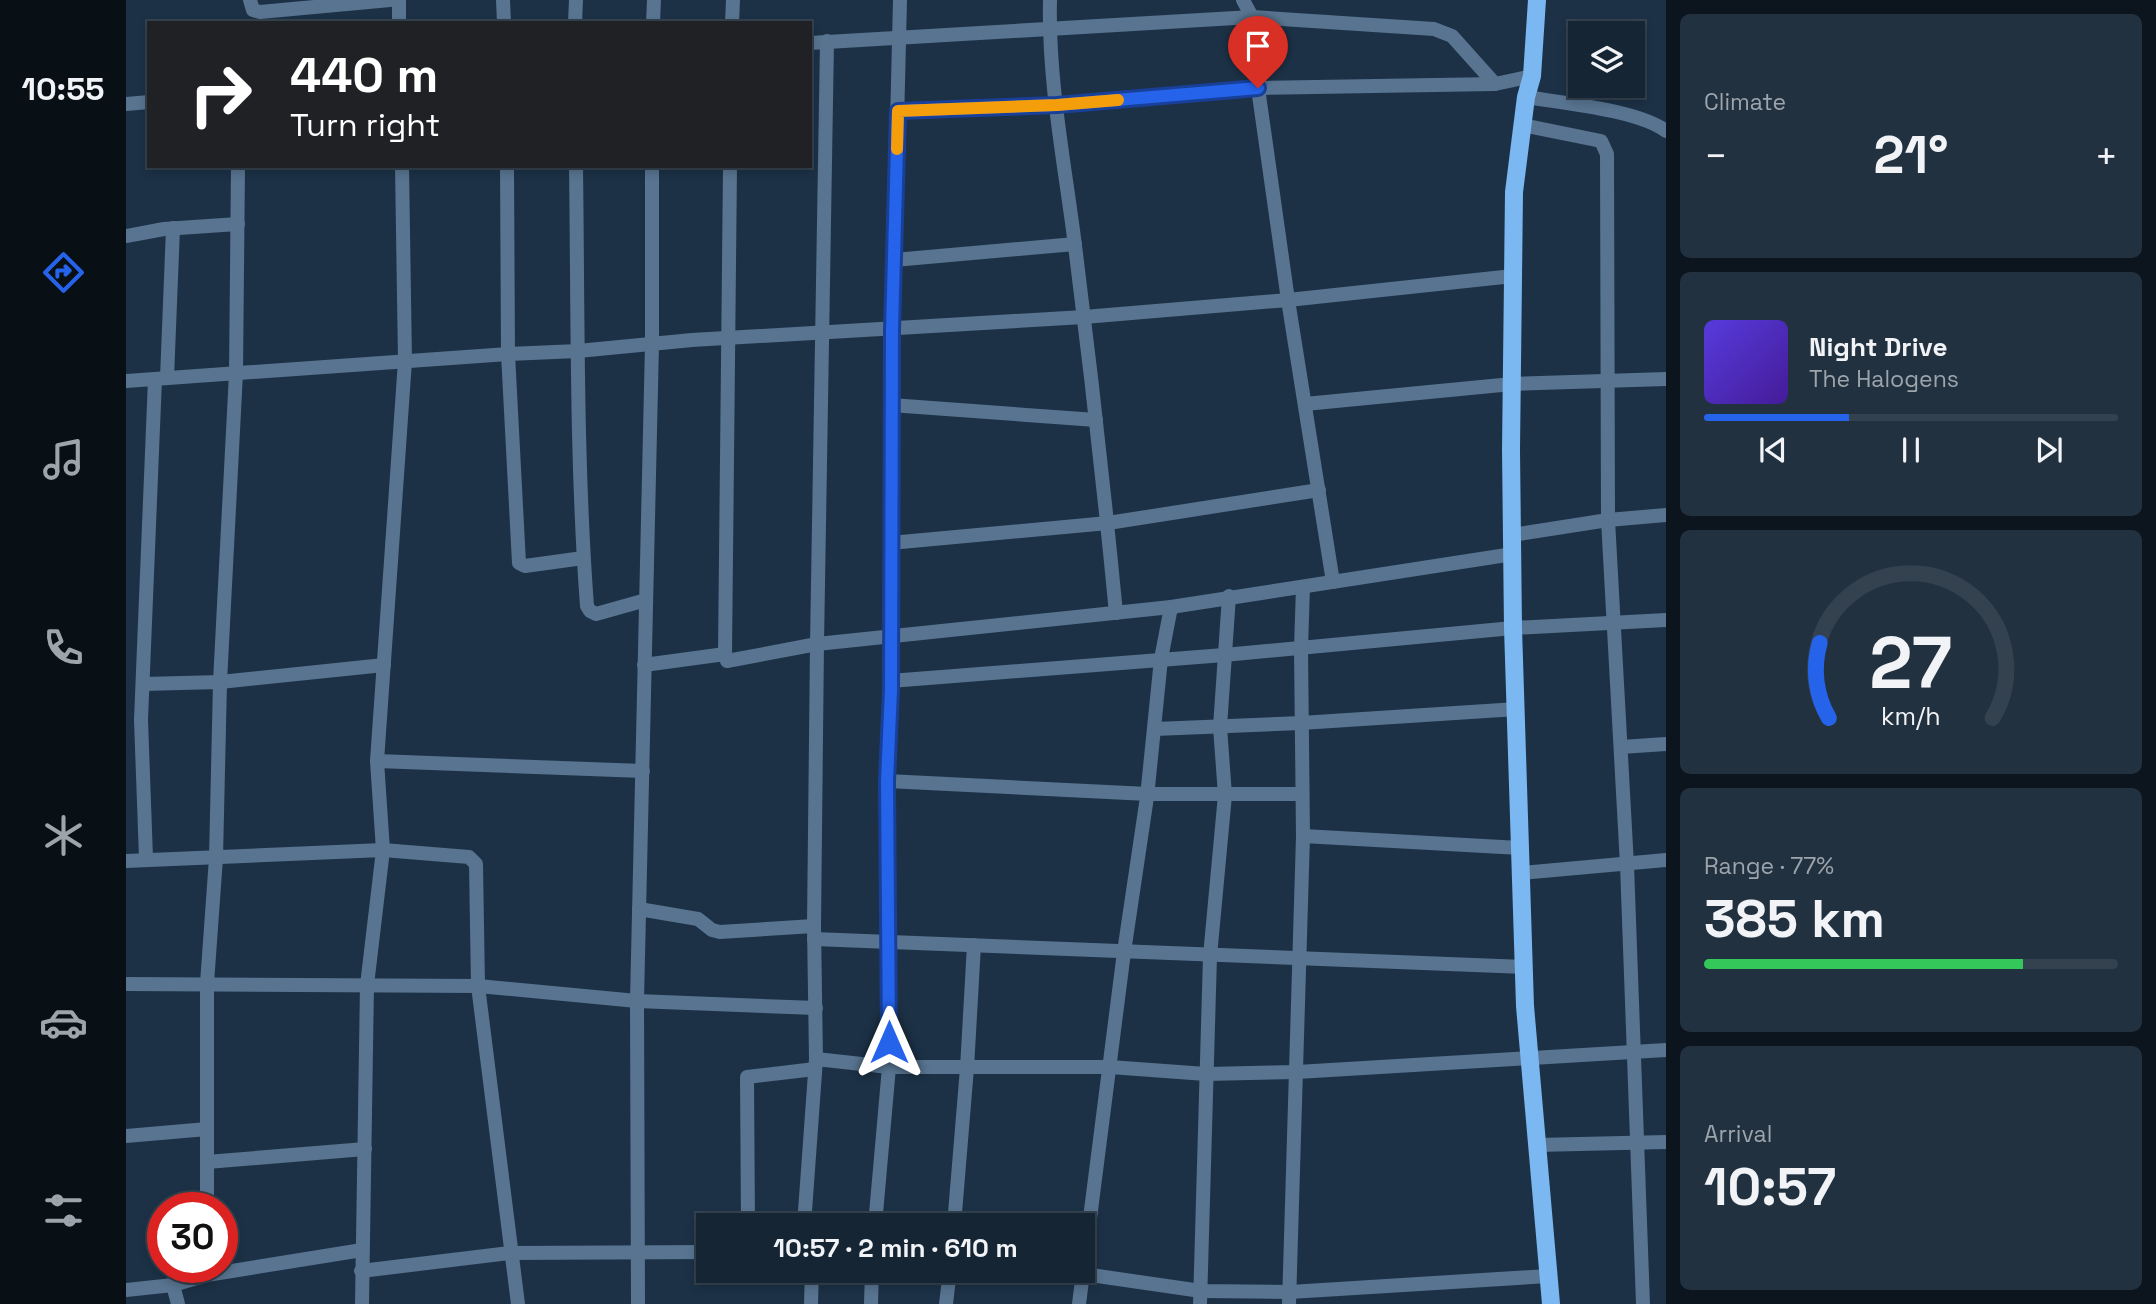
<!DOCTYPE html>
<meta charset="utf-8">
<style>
:root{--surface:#152534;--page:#223140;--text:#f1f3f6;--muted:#9da5ac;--line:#34424f;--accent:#2563eb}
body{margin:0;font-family:"Space Grotesk",sans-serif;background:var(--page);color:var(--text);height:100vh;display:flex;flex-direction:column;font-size:26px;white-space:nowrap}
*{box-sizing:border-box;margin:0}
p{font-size:23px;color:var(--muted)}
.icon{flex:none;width:38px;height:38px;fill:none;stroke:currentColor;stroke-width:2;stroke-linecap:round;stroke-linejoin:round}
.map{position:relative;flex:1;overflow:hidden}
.side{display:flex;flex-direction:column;gap:14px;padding:14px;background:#0c141d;width:490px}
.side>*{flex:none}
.banner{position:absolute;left:21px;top:21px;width:665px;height:147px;border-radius:0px;box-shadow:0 4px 10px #0003,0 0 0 2px var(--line);background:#202124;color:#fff;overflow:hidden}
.buttons{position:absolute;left:1442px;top:21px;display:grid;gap:14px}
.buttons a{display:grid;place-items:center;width:77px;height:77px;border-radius:0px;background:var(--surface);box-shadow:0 4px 10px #0003,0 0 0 2px var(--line);font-size:35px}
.speed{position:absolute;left:21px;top:1192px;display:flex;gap:14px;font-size:35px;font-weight:700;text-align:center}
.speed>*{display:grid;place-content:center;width:91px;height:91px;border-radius:50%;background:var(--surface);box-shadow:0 4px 10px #0003,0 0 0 2px var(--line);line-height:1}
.speed .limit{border:10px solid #d22;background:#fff;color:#111}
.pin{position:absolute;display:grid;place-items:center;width:60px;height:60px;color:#fff;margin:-72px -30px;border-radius:50% 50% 50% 0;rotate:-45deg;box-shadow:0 0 7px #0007}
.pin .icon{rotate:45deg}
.me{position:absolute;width:77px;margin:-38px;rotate:0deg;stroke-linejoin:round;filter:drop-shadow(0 0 5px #0008)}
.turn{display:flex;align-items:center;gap:24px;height:147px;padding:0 28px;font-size:32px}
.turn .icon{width:91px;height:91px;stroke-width:2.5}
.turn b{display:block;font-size:49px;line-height:60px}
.big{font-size:52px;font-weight:700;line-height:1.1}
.side .tile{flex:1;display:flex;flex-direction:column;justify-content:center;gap:10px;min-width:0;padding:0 24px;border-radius:10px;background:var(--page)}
.side .dial{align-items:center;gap:0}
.dial svg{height:182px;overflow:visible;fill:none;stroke:var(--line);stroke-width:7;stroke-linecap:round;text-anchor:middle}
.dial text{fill:var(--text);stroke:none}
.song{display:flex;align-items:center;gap:21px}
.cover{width:84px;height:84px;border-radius:10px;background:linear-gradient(135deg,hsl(250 70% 55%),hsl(260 70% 35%))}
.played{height:7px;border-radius:4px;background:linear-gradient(90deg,var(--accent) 35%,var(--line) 35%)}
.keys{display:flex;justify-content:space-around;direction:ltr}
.heat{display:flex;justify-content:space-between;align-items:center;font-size:38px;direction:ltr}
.charge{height:10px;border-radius:5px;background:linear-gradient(90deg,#34c759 77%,var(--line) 0)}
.trip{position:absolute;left:570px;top:1213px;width:399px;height:70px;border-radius:0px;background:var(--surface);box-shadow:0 4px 10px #0003,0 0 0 2px var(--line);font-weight:700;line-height:70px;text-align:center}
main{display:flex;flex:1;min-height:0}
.tab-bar{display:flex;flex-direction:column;width:126px;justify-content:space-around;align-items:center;background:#080f15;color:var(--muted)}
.tab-bar .icon{width:49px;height:49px}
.tab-bar .current{color:var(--accent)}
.tab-bar b{font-size:32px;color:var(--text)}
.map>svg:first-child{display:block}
</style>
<main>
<nav class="tab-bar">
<b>10:55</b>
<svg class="icon current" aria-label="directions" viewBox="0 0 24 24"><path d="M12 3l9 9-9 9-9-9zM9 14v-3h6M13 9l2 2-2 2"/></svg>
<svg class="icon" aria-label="music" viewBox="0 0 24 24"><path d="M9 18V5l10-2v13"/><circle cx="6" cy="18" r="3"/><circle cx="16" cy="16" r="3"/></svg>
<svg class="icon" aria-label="phone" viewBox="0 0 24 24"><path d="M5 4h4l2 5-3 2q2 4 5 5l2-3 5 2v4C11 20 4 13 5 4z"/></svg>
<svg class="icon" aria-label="climate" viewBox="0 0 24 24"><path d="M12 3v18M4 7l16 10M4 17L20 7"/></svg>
<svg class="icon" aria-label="car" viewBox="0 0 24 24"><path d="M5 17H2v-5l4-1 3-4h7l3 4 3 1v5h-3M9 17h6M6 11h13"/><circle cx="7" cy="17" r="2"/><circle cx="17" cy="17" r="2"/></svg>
<svg class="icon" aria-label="filters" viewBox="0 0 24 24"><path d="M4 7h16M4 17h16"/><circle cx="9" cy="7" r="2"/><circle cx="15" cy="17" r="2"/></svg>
</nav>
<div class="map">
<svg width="1540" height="1304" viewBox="0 0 1540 1304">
<rect width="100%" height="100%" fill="#1c3146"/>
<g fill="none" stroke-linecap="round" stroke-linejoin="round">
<g stroke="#587490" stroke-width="14">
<polyline points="124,0 127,10 134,12 264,0"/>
<polyline points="273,0 273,23"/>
<polyline points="377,0 378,23"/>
<path d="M924,0c-2,79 14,160 24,238 16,125 30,250 42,375"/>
<polyline points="1117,0 1126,17 1132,88 1162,300 1207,582"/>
<polyline points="449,23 450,0"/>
<polyline points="527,23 528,0"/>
<polyline points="606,23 607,0"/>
<polyline points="684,43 1126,17 1308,29 1326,36 1369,84"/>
<path d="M1400,97c37,6 112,13 140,34"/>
<polyline points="0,104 23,102"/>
<polyline points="772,111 931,105 1132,88 1369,84 1406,76"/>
<polyline points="1396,125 1475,141 1481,154 1482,520 1501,865 1517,1304"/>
<polyline points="381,166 382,354 393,563 399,566 457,558"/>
<path d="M450,166c2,147 0,294 11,440l3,5 6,3 50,-14"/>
<polyline points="0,236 38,229 112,224"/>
<polyline points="768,260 949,244"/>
<polyline points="41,378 47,228"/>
<polyline points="0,381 382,354 452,351 566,340 958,317 1162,300 1387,276"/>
<polyline points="1179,404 1386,384 1540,379"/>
<polyline points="765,405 970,420"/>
<polyline points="1386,535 1482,520 1540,515"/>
<polyline points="764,543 982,523 1193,490"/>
<polyline points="599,654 604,166"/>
<polyline points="518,665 599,654 601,661 691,644 1045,607 1387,554"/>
<polyline points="764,681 1098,655 1387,628 1540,620"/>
<polyline points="17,684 94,682 258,665"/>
<polyline points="1029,729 1175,723 1391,709"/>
<polyline points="1495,747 1540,744"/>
<polyline points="251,761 517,771"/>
<polyline points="761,781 1022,794 1176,794"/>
<polyline points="1177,836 1394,848"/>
<polyline points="20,858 15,720 29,379"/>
<polyline points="0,861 257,850 343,857 350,864 352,986 392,1304"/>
<polyline points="1395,873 1540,860"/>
<polyline points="513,909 572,919 586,930 594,932 688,926"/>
<polyline points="688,939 1399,967"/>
<polyline points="0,984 352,986 511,1001 690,1008"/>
<polyline points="690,1059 763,1067 984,1067 1080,1074 1171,1072 1540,1050"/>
<polyline points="0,1136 81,1129"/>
<polyline points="1410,1145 1540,1142"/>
<polyline points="81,1162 239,1149"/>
<polyline points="81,1208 81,983 90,858 94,682 110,373 112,166"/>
<polyline points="622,1225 621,1077 689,1069"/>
<polyline points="678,1225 690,1059 688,926 691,644 701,41"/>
<polyline points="749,1225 763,1067 761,781 765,637 766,330 774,0"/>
<polyline points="828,1225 841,1068 848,945"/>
<polyline points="918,1270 958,1274 1075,1291 1164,1292 1422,1276"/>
<polyline points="235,1271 384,1253 583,1252"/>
<polyline points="47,1285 52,1304"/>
<polyline points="0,1290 47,1285 81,1275 236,1250"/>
<polyline points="236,1304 241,985 257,850 251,761 279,361 276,166"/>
<polyline points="512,1304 511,1001 526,344 526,166"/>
<polyline points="685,1304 686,1270"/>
<polyline points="745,1304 746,1270"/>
<polyline points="820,1304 824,1270"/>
<polyline points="953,1304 998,952 1021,797 1035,659 1045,607"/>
<polyline points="1074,1304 1084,956 1099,795 1094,727 1103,596"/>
<polyline points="1163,1304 1177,836 1175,648 1177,587"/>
</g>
<polyline stroke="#7bb7f0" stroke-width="18" points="1411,0 1406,76 1400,97 1388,192 1385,450 1387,628 1399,1006 1425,1304"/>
</g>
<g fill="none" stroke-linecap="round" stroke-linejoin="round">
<g stroke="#184099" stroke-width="18">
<polyline id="route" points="763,1042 761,781 765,690 766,330 772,111 931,105 1132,88"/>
</g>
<use href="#route" stroke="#2563eb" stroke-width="12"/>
<polyline stroke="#f59e0b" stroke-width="12" points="771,149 772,111 931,105 992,100"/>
</g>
</svg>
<div class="buttons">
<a><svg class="icon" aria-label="layers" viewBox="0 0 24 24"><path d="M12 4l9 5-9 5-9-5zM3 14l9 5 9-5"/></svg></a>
</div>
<div class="speed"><div class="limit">30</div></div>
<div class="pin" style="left:1132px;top:88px;background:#d93025"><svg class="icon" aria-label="arrive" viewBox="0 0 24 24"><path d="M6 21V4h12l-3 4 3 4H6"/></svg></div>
<svg class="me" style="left:763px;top:1042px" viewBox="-20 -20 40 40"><path d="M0-17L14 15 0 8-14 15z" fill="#2563eb" stroke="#fff" stroke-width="4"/></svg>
<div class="trip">10:57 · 2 min · 610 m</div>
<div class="banner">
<div class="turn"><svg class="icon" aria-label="right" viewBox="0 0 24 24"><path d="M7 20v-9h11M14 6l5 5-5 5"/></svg><div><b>440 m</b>Turn right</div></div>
</div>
</div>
<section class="side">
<div class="tile"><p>Climate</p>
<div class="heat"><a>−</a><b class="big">21°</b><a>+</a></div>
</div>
<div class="tile">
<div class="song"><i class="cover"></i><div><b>Night Drive</b><p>The Halogens</p></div></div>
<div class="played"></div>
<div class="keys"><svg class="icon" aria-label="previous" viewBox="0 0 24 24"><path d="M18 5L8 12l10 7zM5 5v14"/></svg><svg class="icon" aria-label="pause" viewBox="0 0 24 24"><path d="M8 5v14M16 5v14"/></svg><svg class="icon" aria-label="next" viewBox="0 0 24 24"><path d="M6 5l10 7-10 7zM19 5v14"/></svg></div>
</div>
<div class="tile dial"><svg viewBox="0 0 100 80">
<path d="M14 69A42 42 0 1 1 86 69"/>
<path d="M14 69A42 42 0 0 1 10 36" stroke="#2563eb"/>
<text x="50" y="56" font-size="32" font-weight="700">27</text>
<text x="50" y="72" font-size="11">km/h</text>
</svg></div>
<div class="tile"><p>Range · 77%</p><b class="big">385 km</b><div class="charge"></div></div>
<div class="tile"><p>Arrival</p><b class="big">10:57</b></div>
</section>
</main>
